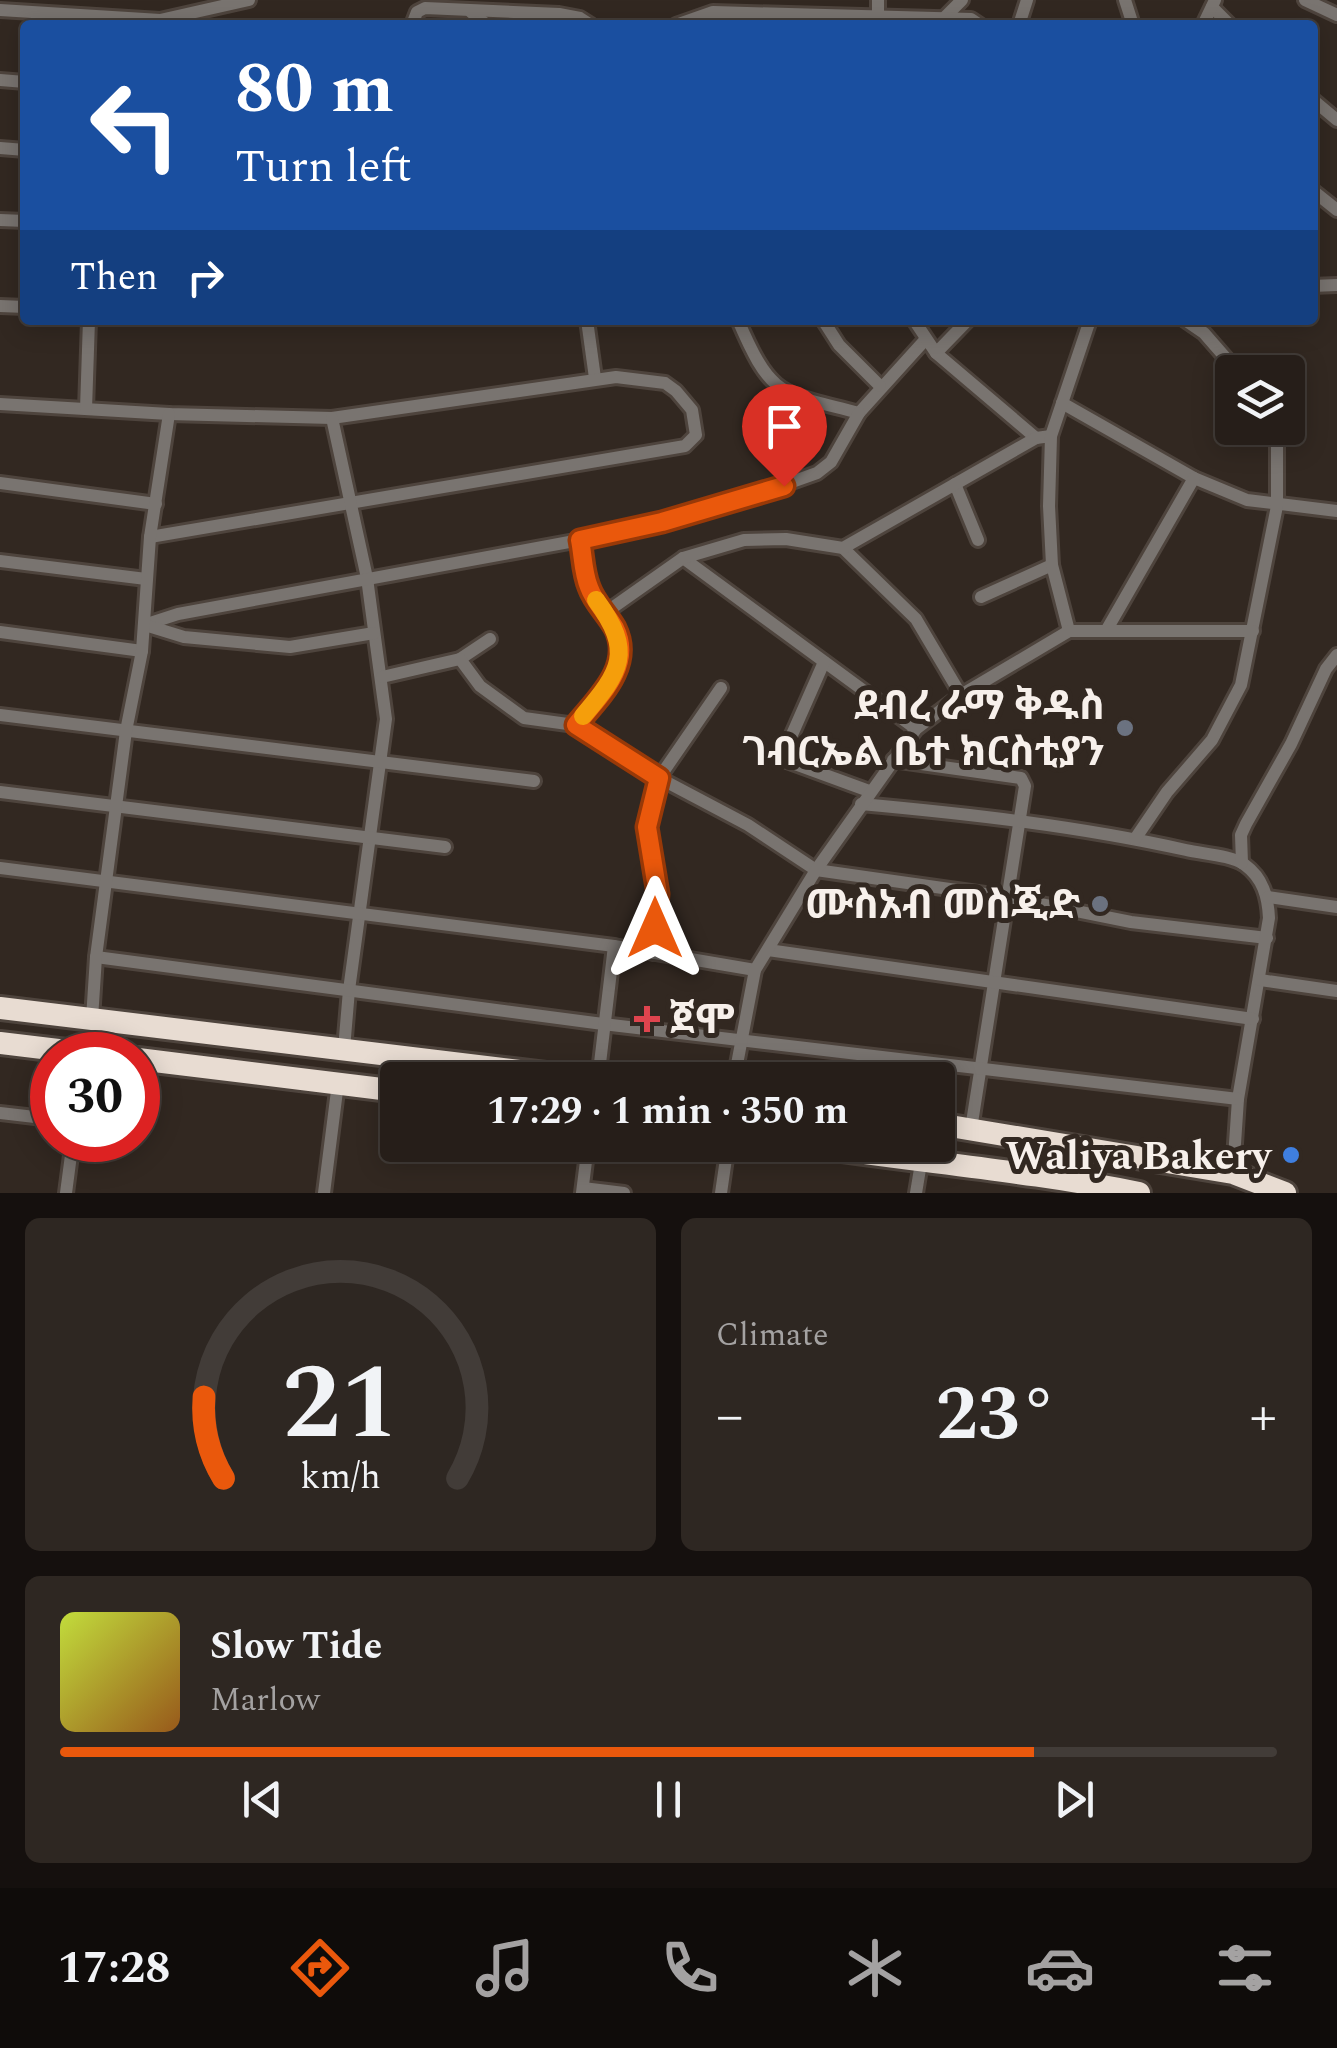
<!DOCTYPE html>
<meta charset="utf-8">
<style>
:root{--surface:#261e19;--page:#2e2722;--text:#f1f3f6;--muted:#a4a2a2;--line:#423c38;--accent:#ea580c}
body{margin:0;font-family:Spectral,"Noto Sans Ethiopic",serif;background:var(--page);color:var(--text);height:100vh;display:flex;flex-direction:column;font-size:38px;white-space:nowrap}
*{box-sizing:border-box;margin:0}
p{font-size:32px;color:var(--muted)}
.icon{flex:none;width:55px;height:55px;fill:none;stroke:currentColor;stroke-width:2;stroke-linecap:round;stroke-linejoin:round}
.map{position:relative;height:1193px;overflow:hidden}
.details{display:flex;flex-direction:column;gap:25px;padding:25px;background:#15100e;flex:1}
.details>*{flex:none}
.banner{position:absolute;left:20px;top:20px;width:1298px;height:305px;border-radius:10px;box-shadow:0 5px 25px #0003,0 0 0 2px var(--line);background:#1a4fa0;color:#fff;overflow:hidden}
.fabs{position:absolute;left:1215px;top:355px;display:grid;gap:20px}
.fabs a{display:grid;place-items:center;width:90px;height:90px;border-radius:10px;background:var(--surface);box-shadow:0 5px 25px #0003,0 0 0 2px var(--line);font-size:50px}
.speed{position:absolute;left:30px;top:1032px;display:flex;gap:20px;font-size:50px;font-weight:700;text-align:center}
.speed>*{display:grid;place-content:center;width:130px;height:130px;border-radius:50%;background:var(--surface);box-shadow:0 5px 25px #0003,0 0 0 2px var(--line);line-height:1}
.speed .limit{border:15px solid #d22;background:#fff;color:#111}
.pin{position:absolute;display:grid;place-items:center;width:85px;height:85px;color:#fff;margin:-102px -42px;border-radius:50% 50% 50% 0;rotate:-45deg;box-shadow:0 0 10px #0007}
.pin .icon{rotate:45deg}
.me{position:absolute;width:110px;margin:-55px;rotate:0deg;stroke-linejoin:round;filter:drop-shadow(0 0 8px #0008)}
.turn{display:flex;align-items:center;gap:35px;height:210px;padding:0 50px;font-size:45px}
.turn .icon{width:130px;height:130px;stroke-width:2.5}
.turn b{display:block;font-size:70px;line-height:85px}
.then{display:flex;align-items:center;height:95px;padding:0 50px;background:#0003;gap:20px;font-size:38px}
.big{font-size:75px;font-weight:700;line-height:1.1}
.details .tile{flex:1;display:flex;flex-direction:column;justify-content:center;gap:15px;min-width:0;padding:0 35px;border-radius:15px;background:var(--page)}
.details .dial{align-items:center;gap:0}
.dial svg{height:260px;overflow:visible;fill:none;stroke:var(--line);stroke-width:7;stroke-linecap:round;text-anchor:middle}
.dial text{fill:var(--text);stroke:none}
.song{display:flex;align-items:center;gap:30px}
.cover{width:120px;height:120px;border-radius:15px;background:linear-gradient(135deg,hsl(70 70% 55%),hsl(30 70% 35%))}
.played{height:10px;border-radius:5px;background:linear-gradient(90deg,var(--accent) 80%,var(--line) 80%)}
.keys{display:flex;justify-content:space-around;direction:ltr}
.heat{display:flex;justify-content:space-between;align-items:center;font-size:55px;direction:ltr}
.details .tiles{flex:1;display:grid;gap:25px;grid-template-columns:1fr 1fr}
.tile:last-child{grid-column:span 2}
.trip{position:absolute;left:380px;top:1062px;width:575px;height:100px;border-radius:10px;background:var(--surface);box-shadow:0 5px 25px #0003,0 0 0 2px var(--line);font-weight:700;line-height:100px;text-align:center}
.menu{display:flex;height:160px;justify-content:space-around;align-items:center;background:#0f0c0a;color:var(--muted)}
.menu .icon{width:70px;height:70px}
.menu .on{color:var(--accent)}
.menu b{font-size:45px;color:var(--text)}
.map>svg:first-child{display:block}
</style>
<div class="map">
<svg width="1337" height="1193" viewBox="0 0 1337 1193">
<rect width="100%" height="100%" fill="#322821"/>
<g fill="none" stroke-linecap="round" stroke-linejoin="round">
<g stroke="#4e443d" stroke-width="18">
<g id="street">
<polyline points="1125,0 1133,25"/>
<polyline points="1305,0 1337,15"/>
<polyline points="1212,7 1230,25"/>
<polyline points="0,10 160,20 157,25"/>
<polyline points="471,12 487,25"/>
<polyline points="944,18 962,0"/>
<polyline points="160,20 249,0"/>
<polyline points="412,25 417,12 425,8 559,14 580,18 591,25"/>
<polyline points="676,25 713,12 971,19 980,25"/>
<polyline points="878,25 878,0"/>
<polyline points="1019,25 1027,0"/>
<polyline points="1203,25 1215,0"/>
<polyline points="0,80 25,82"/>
<polyline points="1312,99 1337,120"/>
<polyline points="0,148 25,150"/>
<polyline points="1312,190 1337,210"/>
<polyline points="0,220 25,221"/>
<polyline points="1312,286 1337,285"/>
<polyline points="0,306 25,307"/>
<polyline points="587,320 595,378"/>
<path d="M738,320c34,79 42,72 121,93l66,-73"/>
<polyline points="823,320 839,345 880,386"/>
<polyline points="914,320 936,353 1036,438"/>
<polyline points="1185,320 1204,333 1238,372"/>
<polyline points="936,353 968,320"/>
<polyline points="1062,403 1194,478 1247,500 1337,511"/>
<polyline points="0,404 169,414 332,418 616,377 665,383 676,391 692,410 696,435 685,446 150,537"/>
<polyline points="86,409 89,320"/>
<polyline points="332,418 367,578 386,719 349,990 344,1049"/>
<polyline points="0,483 156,504"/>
<polyline points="955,484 978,540"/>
<polyline points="843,548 916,619 961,695"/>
<polyline points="683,558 916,729"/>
<polyline points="0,561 146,579"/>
<polyline points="981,597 1052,565"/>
<polyline points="605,613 683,558 744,540 786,539 843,548 1036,438 1051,436"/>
<polyline points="144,625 178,614 580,540 741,500 817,473 831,462 859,413"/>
<polyline points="145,625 184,637 290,647 374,633"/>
<polyline points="1069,631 1052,565 1049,506 1051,436 1090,320"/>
<polyline points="1106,631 1194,478"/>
<polyline points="0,632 142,651"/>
<polyline points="460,659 490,639"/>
<polyline points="824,662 783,755 787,761 869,791"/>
<polyline points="382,677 460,659 480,686 524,718 575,725 659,778 748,825 816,870 1006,897 1131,922 1267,938"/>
<polyline points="0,715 534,781"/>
<path d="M575,725c23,-27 59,-59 40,-97 -8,-14 -21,-26 -26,-41 -6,-14 -6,-32 -9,-47"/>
<polyline points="893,760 1021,778 1025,786 971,1129"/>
<polyline points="0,792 445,847"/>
<path d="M861,804c109,10 217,22 325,46 17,4 45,5 59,15 18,13 23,32 24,53l-31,181 -5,74"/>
<polyline points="1135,839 1167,792 1212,740 1241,685 1277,506 1277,446 1272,428"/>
<polyline points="1242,863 1241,835 1246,824 1291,744 1326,669 1337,655"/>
<polyline points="0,868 614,946 755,970"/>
<polyline points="1268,897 1337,907"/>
<polyline points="768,950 1253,1019"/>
<polyline points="653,953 658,895 647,827 659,778 721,688"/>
<polyline points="96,957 603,1024 1238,1099"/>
<polyline points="1260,980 1337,991"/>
<polyline points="92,1019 96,957 126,731 142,651 150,537 169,414"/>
<polyline points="598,1080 614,946"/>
<polyline points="734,1080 755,970 816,870 916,729 961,695 1069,631 1253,631"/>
<polyline points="0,1113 52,1119"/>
<polyline points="583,1188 624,1193"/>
<polyline points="66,1193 73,1140"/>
<polyline points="324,1193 338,1083"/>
<polyline points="582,1193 588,1145"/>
<polyline points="721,1193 728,1145"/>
<polyline points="916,1193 921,1163"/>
</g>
</g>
<g stroke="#4e443d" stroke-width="28">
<g id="highway">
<polyline points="0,1008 595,1080"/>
<polyline points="0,1043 100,1055"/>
<polyline points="138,1059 398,1091"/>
<polyline points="938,1124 1233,1173 1285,1193"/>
<path d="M807,1145c110,17 223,26 332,48"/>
</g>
</g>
<use href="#street" stroke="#797470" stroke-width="12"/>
<use href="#highway" stroke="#e8dcd2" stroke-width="22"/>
</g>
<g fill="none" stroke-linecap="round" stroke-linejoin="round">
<g stroke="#983908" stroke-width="25">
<path id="route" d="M655,928l3,-34 -11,-67 12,-49 -83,-53c22,-27 58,-59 39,-97 -8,-14 -21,-26 -26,-41 -6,-14 -6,-32 -9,-47l82,-18 122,-36"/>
</g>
<use href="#route" stroke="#ea580c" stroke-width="18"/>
<path stroke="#f59e0b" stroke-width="18" d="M583,716c38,-45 51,-64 13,-116"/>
</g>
<g fill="#6b7280" stroke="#322821" stroke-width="4">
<circle cx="1125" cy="728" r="10"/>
<circle cx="1100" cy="904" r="10"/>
</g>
<path fill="#e0444e" stroke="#322821" stroke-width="4" d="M642 1004h10v10h10v10h-10v10h-10v-10h-10v-10h10z"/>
<circle fill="#3f7fe0" stroke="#322821" stroke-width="4" cx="1291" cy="1155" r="10"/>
<g text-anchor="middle" stroke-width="10" stroke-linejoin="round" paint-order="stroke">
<g font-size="40" font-weight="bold" fill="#f7f0eb" stroke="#322821" text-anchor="end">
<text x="1105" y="719">ደብረ ራማ ቅዱስ<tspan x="1105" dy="46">ገብርኤል ቤተ ክርስቲያን</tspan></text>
<text x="1080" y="918">ሙስአብ መስጂድ</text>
<text x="670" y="1033" text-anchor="start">ጀሞ</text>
<text x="1271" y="1169">Waliya Bakery</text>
</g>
</g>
</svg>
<div class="fabs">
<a><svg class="icon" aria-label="layers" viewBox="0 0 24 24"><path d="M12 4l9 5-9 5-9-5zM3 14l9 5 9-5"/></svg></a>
</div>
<div class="speed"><div class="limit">30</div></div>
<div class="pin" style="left:784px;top:486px;background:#d93025"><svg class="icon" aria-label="arrive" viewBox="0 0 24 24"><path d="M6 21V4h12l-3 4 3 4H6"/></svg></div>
<svg class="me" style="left:655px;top:928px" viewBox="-20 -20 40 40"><path d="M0-17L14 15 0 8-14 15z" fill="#ea580c" stroke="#fff" stroke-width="4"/></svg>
<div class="trip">17:29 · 1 min · 350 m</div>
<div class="banner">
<div class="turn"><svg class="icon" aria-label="left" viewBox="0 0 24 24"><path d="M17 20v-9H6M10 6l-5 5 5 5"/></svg><div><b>80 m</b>Turn left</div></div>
<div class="then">Then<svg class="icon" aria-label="right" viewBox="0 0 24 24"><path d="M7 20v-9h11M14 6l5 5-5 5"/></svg></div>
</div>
</div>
<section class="details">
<div class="tiles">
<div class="tile dial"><svg viewBox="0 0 100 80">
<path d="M14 69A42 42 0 1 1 86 69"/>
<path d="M14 69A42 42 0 0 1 8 44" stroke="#ea580c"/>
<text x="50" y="56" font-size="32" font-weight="700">21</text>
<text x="50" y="72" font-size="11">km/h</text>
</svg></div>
<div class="tile"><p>Climate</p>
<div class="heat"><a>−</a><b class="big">23°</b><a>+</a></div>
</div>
<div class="tile">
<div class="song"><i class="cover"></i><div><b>Slow Tide</b><p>Marlow</p></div></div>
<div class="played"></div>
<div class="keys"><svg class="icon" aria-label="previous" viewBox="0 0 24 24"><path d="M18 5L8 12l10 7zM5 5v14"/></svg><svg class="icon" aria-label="pause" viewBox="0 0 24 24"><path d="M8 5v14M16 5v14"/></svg><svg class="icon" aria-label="next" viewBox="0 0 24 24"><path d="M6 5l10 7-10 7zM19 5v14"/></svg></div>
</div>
</div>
</section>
<nav class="menu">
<b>17:28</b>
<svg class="icon on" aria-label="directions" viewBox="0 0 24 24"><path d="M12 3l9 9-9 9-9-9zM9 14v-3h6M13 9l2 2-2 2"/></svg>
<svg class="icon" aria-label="music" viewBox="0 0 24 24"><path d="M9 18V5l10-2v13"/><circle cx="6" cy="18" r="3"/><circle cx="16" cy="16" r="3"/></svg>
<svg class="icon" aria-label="phone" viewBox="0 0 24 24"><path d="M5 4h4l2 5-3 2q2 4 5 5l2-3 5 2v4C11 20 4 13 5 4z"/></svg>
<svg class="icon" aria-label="climate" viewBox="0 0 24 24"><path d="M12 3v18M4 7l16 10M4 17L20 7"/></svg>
<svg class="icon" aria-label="car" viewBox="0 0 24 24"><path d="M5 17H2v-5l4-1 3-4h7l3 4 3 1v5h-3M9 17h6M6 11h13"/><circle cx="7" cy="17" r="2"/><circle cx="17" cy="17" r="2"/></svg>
<svg class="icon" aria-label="filters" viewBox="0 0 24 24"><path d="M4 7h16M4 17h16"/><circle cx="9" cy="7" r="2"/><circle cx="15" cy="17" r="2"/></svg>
</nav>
